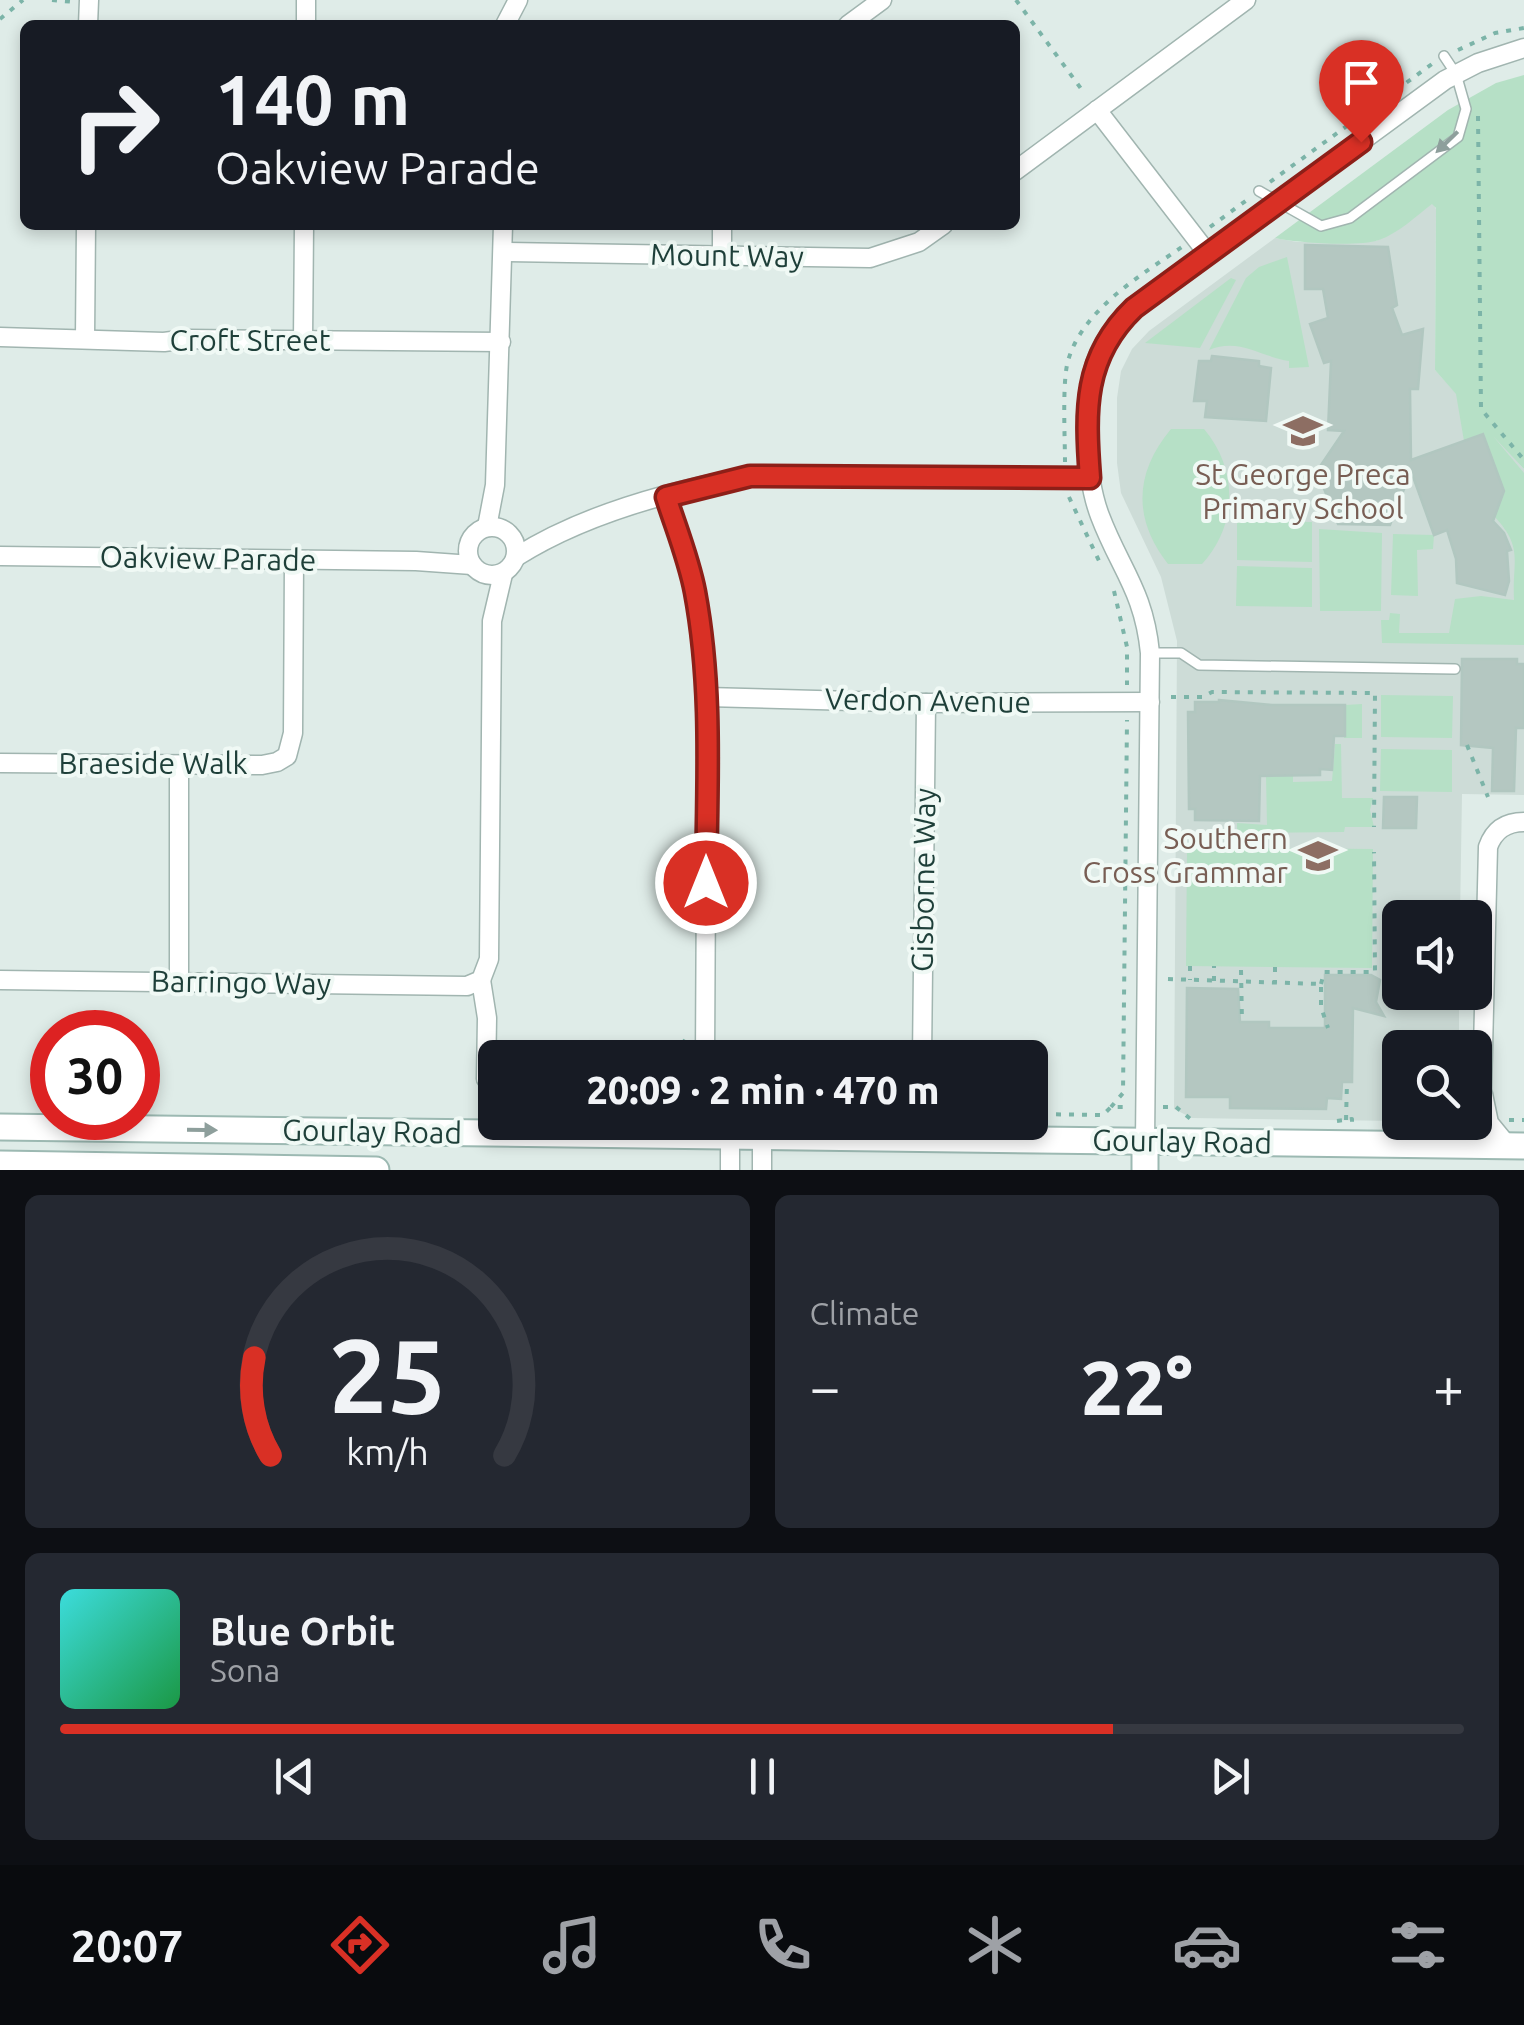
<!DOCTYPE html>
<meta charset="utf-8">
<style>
:root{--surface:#171b24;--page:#242831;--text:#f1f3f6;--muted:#9ea1a6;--line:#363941;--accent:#d93025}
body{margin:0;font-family:Ubuntu,sans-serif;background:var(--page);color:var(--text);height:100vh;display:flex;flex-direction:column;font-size:38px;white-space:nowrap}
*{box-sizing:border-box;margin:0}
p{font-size:32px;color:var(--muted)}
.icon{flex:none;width:55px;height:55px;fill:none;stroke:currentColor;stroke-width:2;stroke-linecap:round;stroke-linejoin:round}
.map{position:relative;height:1170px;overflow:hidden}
.drawer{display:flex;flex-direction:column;gap:25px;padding:25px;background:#0d0f14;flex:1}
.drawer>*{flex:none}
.banner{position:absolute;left:20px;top:20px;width:1000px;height:210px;border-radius:15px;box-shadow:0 5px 15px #0003;background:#171b24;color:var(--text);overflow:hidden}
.controls{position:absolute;left:1382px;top:900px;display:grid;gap:20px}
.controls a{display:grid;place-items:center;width:110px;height:110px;border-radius:15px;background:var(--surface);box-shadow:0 5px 15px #0003;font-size:50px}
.speed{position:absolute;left:30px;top:1010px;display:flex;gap:20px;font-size:50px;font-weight:700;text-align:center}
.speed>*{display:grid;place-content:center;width:130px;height:130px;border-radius:50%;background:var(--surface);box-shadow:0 5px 15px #0003;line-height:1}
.speed .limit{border:15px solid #d22;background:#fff;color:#111}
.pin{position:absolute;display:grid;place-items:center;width:85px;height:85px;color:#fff;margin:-102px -42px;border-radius:50% 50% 50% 0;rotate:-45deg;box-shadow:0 0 10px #0007}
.pin .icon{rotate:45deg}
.me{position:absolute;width:110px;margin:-55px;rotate:0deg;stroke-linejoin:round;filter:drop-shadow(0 0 8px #0008)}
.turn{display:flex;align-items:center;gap:35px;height:210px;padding:0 30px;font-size:45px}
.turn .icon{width:130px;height:130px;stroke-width:2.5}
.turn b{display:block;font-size:70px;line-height:85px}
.big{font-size:75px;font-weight:800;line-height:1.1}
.drawer .widget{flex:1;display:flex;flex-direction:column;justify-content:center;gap:15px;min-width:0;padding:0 35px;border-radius:15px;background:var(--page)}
.drawer .dial{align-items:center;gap:0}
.dial svg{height:260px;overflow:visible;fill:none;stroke:var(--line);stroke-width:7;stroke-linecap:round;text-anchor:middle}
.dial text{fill:var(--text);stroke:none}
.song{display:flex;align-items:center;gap:30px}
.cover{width:120px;height:120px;border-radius:15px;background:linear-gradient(135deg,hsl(180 70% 55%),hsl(140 70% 35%))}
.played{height:10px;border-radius:5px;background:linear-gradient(90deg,var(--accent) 75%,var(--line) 75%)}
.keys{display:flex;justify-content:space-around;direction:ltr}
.heat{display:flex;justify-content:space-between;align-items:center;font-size:55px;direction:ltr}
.drawer .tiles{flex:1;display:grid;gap:25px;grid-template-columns:1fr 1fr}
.widget:last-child{grid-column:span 2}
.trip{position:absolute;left:478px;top:1040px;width:570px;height:100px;border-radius:15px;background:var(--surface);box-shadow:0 5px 15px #0003;font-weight:800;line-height:100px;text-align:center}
.menu{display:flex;height:160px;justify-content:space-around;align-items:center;background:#090b0e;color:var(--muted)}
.menu .icon{width:70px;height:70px}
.menu .current{color:var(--accent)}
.menu b{font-size:45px;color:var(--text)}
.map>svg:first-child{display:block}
</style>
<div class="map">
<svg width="1524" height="1170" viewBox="0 0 1524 1170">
<rect width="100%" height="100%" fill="#dfece8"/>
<polygon fill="#cddcd7" points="1433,203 1436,209 1435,370 1524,469 1524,795 1462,794 1460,917 1400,918 1400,992 1459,993 1459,1047 1400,1048 1400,1121 1192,1118 1174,1109 1177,641 1161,577 1121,493 1117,463 1117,398 1121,371 1132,349 1149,331 1275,238 1297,242 1376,241 1394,232"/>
<g fill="#b6e0c6">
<path d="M1524,75v394l-31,-33 31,37v172l-142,-2 -1,-23h8l1,-7 10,1 -1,19h50l6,-34 26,-3 33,4c-2,-41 10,-52 -20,-84l9,-26 -20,-55 -19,6 -8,-47 -21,-24 1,-162 -4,-4c-16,12 -33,29 -53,36 -21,7 -81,3 -104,-2l173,-128 48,-27z"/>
<path d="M1287,257l22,110 -20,1v-7c-28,-4 -50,-24 -80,-11l37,-72 13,-11z"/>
<polygon points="1231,278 1236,280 1200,348 1145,343"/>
<path d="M1171,429h33c34,40 34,96 -2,135h-34c-36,-46 -33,-92 3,-135z"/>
<polygon points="1237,521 1312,522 1312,562 1237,560"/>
<polygon points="1319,529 1382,533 1381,611 1320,611"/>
<polygon points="1393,534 1434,535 1433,549 1417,550 1418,596 1391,595"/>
<polygon points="1237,566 1312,568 1312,607 1236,606"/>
<polygon points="1381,695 1453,696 1452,738 1381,737"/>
<polygon points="1362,704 1362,738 1344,738 1345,705"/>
<polygon points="1335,744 1341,744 1342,798 1373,798 1370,810 1374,827 1345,827 1344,832 1237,833 1237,823 1267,825 1266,776 1293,776 1293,782 1332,781"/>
<polygon points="1381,749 1452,750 1452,792 1380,791"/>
<polygon points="1187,847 1373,849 1372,968 1186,966"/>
</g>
<g fill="#b4c7c1" stroke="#b1c7c0" stroke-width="2.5">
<polygon points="1305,245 1388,247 1397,305 1392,308 1402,335 1423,329 1418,389 1410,389 1411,460 1483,434 1504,491 1493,521 1504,533 1511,550 1507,551 1509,581 1505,595 1457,583 1456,559 1447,530 1434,535 1411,471 1390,525 1338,524 1317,471 1344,431 1328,430 1331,361 1324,363 1310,324 1328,318 1323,289 1305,289"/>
<polygon points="1212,356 1259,361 1259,366 1271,368 1266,421 1205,417 1207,401 1194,401 1199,361 1211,361"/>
<polygon points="1462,659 1517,659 1517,664 1524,664 1524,728 1516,728 1514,791 1492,791 1493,748 1461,745"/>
<polygon points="1219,700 1272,705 1345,705 1345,736 1334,736 1332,770 1320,769 1320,775 1260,776 1259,821 1195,820 1195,809 1189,809 1188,712 1195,712 1195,702 1219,702"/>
<polygon points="1384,797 1417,797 1416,828 1383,828"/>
<polygon points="1325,975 1371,975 1380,980 1376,1002 1384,1016 1353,1008 1352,1082 1342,1082 1341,1099 1327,1098 1326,1109 1230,1108 1230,1097 1186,1097 1187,988 1238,989 1240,1022 1269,1022 1269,1028 1325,1028"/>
</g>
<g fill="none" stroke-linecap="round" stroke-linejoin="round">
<g stroke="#a1b5b0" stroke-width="12">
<g id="service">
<polyline points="1259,191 1321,226 1350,218 1458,137 1466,109 1456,74 1444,56"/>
<polyline points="1150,653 1181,653 1199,665 1455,669"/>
</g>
</g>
<g stroke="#a1b5b0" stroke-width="21">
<g id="minor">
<polyline points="88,25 89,0"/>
<polyline points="306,25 306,0"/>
<polyline points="505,25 518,0"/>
<polyline points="848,25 882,0"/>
<polyline points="1097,110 1208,254"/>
<polyline points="1015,171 1246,0"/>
<polyline points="503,252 870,258 919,242 943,225"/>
<polyline points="722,255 722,225"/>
<polyline points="0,337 164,342 187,339 501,342"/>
<polyline points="85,338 86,225"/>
<polyline points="303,341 304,225"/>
<polyline points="667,497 695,590 707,697 705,1058"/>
<circle cx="492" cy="551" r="24"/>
<polyline points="487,527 495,485 503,225"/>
<polyline points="0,556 416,561 472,565"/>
<path d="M516,557c66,-42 158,-67 234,-81l340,2"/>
<polyline points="707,697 926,703 1150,702"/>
<polyline points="0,763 262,765 277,762 287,756 293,733 294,560"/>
<polyline points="0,980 467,986 481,980 489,959 492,621 503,574"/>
<polyline points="481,980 487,1018 486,1079"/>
<polyline points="179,983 179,766"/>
<polyline points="922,1058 926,703"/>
<polyline points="1483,1094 1489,1123 1507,1145"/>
<path d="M1475,1112l7,-23 6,-242c6,-17 18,-25 36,-25"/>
<polyline points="730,1136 730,1170"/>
<path d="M1145,1141l5,-488c-6,-62 -30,-84 -50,-137 -15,-39 -18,-112 -5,-152 7,-23 22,-40 39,-56l311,-228 33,-17 46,-15"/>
<polyline points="1443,1145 1468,1122"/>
<polyline points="762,1170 762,1136"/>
</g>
</g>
<g stroke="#9cb9b2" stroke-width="29">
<g id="secondary">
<polyline points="0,1127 1524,1146"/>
<polyline points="0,1164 376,1170"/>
<polyline points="1145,1170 1145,1141"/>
</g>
</g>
<g stroke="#7cb4a8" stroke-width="4" stroke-dasharray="5 8" stroke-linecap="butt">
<polyline points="52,0 74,2"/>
<polyline points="1016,0 1085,94"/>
<polyline points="0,19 23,0"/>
<polyline points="1458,50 1495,33 1524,28"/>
<polyline points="1478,116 1481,409 1524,460"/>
<polyline points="1270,182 1432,64"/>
<polyline points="1210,227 1251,197"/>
<path d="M1065,462c0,-23 -3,-81 3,-101 14,-51 73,-86 114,-114"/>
<polyline points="1069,497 1101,565"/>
<polyline points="1114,591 1127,647 1127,685"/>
<polyline points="1171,697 1202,697 1212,692 1375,693 1374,827"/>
<polyline points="1467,745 1488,797"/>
<polyline points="1190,966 1190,980"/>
<polyline points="1275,967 1275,983"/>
<polyline points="1241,970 1242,1022"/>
<polyline points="1168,979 1321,984 1321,1007 1328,1028"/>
<polyline points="1214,981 1214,966"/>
<polyline points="1321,984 1324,972 1375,972 1374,852"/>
<polyline points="584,1058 593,1053 669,1054 680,1049 686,1038"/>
<polyline points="1111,1107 1123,1093 1127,720"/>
<polyline points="1163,1107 1176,1107 1193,1121"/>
<polyline points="1030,1114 1103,1115 1111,1107 1128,1107"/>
<polyline points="1346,1120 1347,1082"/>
<polyline points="1509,1120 1524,1120"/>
<polyline points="1337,1121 1352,1119 1352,1125"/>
</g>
<use href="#service" stroke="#fff" stroke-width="9"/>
<use href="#minor" stroke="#fff" stroke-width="18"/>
<use href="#secondary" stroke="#fff" stroke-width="25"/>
</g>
<defs><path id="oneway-solid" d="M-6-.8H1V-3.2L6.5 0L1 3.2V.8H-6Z" transform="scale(2.5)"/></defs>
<g fill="#8e9f9c">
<use href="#oneway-solid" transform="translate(1447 142) rotate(136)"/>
<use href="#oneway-solid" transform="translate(202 1130) rotate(1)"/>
</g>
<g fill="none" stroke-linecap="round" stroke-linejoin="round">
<g stroke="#8d1f18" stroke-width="25">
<path id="route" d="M706,883c1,-97 7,-195 -11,-291 -6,-32 -19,-64 -29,-95l84,-21 340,2c-5,-68 -7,-121 44,-170l227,-166"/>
</g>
<use href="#route" stroke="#d93025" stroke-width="18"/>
</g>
<defs>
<g id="school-bare" transform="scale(3)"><path d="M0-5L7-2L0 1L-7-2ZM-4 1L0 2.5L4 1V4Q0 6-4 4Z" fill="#8d6e63" stroke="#f0f9f5" stroke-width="2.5" paint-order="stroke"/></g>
</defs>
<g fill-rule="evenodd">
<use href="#school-bare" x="1303" y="431"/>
<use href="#school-bare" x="1318" y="856"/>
</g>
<g text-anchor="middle" stroke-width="8" stroke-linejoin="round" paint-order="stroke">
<g font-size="30" fill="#1e3f39" stroke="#f0f9f5">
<text transform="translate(727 256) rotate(1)" y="10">Mount Way</text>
<text x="250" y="351">Croft Street</text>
<text transform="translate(208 559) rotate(1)" y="10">Oakview Parade</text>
<text transform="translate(928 701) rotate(1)" y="10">Verdon Avenue</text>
<text x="153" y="774">Braeside Walk</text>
<text transform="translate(924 880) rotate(-89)" y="10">Gisborne Way</text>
<text transform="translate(241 983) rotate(1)" y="10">Barringo Way</text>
<text transform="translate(372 1132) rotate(1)" y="10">Gourlay Road</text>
<text transform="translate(1182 1142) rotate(1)" y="10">Gourlay Road</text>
</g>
<g font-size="30" fill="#785e54" stroke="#f0f9f5">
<text x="1303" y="485">St George Preca<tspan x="1303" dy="34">Primary School</tspan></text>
<text x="1288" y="849" text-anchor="end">Southern<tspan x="1288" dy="34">Cross Grammar</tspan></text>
</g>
</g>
</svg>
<div class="controls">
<a><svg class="icon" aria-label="sound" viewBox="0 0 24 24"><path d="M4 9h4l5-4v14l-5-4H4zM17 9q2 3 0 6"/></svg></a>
<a><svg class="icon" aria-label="search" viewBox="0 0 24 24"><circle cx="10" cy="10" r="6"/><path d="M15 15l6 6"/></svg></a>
</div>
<div class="speed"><div class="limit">30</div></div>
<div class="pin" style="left:1361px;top:142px;background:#d93025"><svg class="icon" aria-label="arrive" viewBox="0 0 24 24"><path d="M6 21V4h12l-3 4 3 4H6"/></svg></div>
<svg class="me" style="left:706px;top:883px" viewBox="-20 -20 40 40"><circle r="17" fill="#d93025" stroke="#fff" stroke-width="3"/><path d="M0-11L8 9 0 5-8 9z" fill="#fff"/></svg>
<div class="trip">20:09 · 2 min · 470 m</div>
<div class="banner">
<div class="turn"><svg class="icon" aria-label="right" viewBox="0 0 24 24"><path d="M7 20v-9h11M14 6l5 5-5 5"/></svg><div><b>140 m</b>Oakview Parade</div></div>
</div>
</div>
<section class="drawer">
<div class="tiles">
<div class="widget dial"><svg viewBox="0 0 100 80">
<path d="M14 69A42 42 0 1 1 86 69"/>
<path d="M14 69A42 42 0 0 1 9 39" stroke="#d93025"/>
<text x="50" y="56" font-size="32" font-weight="700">25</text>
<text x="50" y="72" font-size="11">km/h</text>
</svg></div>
<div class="widget"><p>Climate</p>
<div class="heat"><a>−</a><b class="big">22°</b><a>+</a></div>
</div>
<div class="widget">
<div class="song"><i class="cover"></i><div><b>Blue Orbit</b><p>Sona</p></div></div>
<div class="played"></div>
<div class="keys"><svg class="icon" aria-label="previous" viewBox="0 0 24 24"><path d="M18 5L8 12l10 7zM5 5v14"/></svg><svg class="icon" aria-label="pause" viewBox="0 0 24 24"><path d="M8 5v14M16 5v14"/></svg><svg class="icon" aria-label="next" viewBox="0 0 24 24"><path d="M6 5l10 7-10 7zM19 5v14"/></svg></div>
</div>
</div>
</section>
<nav class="menu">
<b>20:07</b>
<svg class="icon current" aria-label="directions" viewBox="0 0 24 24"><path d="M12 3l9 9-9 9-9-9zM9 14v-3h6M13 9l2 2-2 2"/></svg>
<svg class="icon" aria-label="music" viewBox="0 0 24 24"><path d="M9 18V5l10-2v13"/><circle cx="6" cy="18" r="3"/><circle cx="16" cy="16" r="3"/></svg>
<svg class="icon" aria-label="phone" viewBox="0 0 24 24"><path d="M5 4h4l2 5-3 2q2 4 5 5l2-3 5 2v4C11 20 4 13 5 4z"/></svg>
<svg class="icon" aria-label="climate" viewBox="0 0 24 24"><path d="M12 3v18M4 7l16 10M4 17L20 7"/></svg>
<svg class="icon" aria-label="car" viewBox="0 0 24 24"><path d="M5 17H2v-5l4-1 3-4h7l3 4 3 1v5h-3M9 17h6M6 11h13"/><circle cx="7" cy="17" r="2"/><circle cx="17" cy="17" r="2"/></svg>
<svg class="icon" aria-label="filters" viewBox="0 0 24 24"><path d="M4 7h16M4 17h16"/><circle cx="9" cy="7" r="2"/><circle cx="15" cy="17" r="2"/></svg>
</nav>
